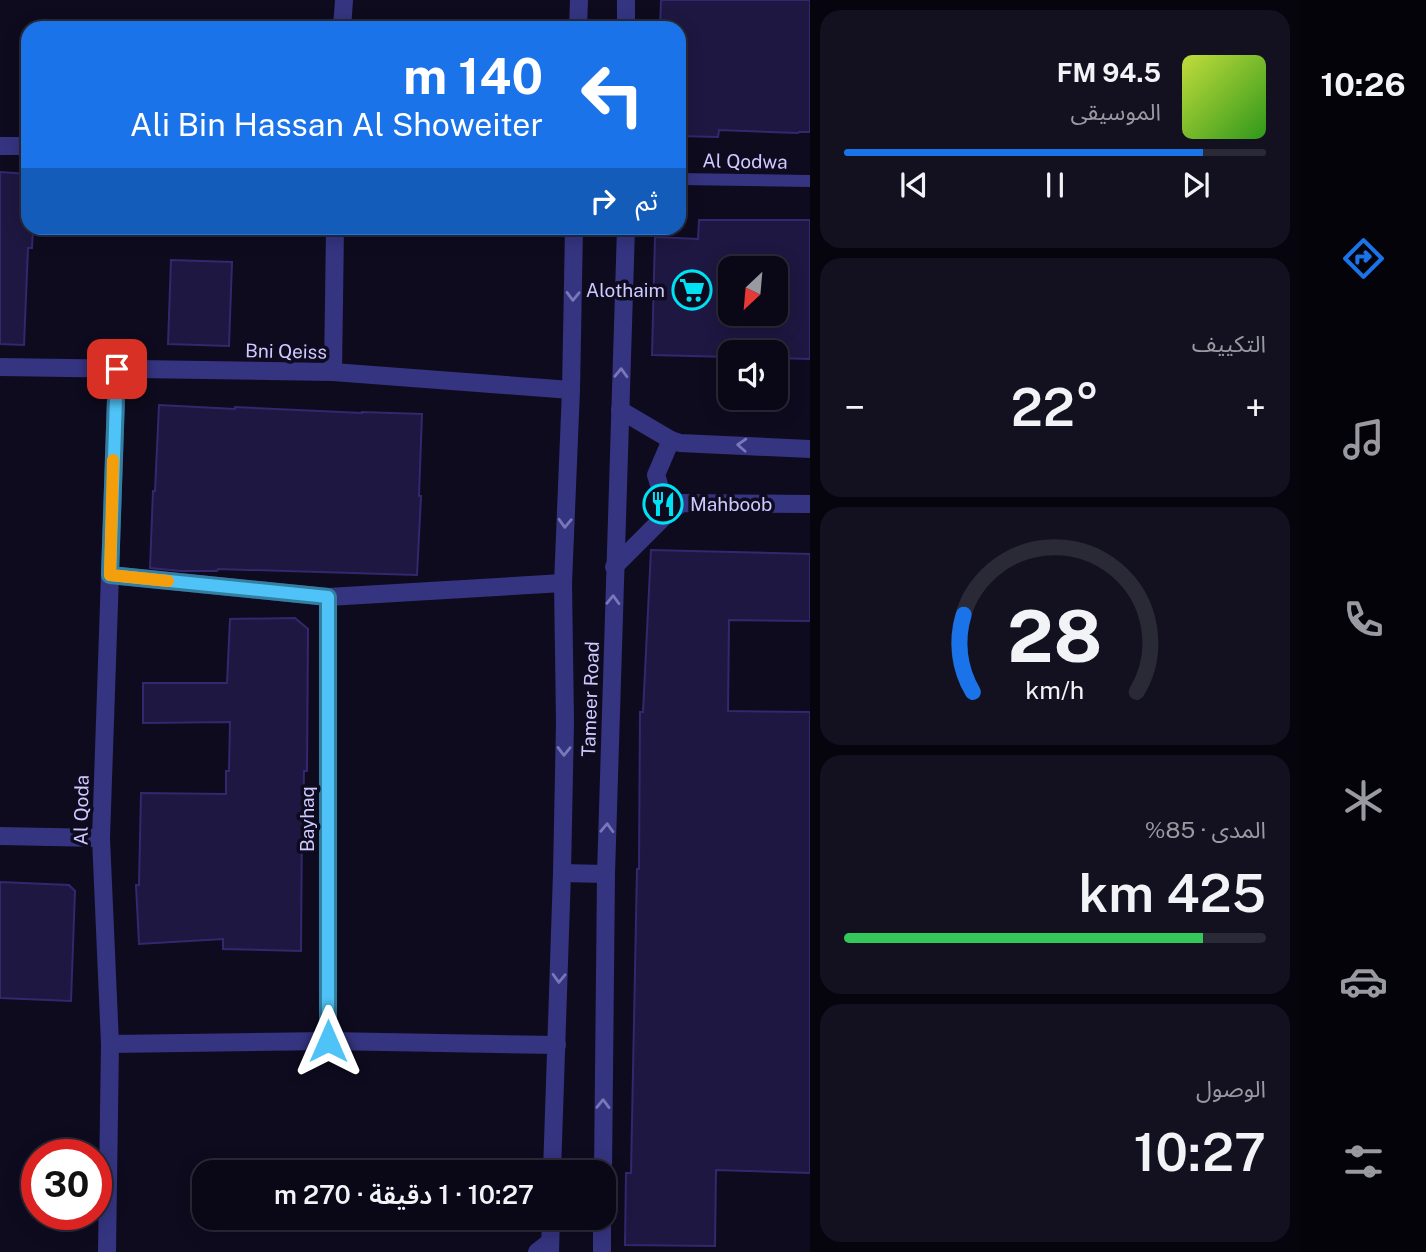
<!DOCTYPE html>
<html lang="ar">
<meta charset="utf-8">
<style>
:root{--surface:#0a0817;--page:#131120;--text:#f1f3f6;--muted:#999aa1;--line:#2a2936;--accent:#1a73e8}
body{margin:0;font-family:"Public Sans","Noto Sans Arabic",sans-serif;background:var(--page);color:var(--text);direction:rtl;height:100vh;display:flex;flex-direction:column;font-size:26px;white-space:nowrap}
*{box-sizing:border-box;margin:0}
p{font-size:23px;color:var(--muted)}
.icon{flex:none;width:38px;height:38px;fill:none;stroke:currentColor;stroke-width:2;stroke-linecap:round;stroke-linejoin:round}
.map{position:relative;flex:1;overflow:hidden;direction:ltr}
.sheet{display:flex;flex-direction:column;gap:10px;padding:10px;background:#06040d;width:490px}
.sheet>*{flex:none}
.guide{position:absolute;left:21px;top:21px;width:665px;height:214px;border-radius:21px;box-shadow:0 4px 18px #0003,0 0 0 2px var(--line);direction:rtl;background:#1a73e8;color:#fff;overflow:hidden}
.needle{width:46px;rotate:206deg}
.fabs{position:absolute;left:718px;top:256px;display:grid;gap:14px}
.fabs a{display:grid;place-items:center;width:70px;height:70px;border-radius:14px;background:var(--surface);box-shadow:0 4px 18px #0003,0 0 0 2px var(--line);font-size:35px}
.speed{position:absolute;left:21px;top:1139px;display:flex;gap:14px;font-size:35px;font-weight:700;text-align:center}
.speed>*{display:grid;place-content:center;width:91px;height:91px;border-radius:50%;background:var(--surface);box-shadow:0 4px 18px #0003,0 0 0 2px var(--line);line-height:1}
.speed .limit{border:10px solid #d22;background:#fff;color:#111}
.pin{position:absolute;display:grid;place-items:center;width:60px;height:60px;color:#fff;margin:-30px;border-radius:14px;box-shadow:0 4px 10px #0006}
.me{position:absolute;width:77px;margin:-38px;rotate:0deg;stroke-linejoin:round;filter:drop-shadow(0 0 5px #0008)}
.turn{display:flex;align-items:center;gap:24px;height:147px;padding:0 28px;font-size:32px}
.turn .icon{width:91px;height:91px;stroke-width:2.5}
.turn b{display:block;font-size:49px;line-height:60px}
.then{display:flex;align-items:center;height:66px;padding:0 28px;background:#0003;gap:14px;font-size:26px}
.big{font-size:52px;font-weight:600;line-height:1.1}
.sheet .card{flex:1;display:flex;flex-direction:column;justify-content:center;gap:10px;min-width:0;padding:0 24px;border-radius:21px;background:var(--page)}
.sheet .dial{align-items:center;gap:0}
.dial svg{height:182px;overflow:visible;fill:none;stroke:var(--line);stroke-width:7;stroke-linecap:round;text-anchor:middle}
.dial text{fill:var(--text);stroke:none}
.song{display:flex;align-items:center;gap:21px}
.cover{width:84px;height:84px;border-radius:10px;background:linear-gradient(135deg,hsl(70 70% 55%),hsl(110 70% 35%))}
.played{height:7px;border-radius:4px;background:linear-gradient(90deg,var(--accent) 85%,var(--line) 85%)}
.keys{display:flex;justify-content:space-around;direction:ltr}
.heat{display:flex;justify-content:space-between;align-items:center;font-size:38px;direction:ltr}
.charge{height:10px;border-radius:5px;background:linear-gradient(90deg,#34c759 85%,var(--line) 0)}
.trip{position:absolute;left:192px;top:1160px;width:424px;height:70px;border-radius:21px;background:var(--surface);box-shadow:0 4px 18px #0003,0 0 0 2px var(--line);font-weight:600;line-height:70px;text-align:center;direction:rtl}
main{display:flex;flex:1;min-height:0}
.tab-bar{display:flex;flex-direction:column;width:126px;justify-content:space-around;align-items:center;background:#040309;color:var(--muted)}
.tab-bar .icon{width:49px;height:49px}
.tab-bar .active{color:var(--accent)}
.tab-bar b{font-size:32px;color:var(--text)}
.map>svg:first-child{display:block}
</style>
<main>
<nav class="tab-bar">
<b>10:26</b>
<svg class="icon active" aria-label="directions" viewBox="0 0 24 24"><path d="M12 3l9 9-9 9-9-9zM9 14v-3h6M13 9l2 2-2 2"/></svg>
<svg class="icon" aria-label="music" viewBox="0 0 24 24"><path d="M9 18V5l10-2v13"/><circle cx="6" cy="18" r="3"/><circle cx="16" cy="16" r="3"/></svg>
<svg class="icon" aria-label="phone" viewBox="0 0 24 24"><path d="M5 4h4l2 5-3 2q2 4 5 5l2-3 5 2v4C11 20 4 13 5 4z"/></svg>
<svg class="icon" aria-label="climate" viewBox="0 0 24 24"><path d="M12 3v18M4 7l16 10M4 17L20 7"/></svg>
<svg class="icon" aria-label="car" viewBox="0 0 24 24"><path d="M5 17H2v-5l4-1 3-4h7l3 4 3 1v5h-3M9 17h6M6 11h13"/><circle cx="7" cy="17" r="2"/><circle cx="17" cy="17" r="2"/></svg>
<svg class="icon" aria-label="filters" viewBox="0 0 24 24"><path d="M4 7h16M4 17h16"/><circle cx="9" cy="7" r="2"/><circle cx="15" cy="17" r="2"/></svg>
</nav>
<section class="sheet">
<div class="card">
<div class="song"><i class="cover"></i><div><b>94.5 FM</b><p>الموسيقى</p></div></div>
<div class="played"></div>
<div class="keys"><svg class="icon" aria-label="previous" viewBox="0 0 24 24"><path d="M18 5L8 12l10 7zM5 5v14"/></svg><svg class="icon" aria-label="pause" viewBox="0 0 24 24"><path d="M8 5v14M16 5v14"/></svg><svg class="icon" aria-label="next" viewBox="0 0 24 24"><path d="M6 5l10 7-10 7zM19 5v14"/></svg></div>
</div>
<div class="card"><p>التكييف</p>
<div class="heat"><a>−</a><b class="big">22°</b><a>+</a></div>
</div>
<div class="card dial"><svg viewBox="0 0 100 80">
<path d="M14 69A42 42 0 1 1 86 69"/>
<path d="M14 69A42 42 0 0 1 10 35" stroke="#1a73e8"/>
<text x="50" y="56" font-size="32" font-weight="700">28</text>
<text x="50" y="72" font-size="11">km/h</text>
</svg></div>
<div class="card"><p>المدى · 85%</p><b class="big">425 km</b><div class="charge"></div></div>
<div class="card"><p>الوصول</p><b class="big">10:27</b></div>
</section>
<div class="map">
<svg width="810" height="1252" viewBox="0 0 810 1252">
<rect width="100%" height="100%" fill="#0e0b1f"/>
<g fill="#1e1741" stroke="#34276e" stroke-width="2" fill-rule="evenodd">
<polygon points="661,0 810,0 810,132 799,132 798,133 719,130 718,137 679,136 679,28 660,28"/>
<polygon points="0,172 28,174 28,228 33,228 32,248 28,248 24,345 0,344"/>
<path d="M699,220h111v139l-35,-1v-6h-45v5l-78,-2 3,-118 43,2zM730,268h45v45h-45z"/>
<polygon points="171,260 232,262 229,346 168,344"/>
<polygon points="159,405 235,409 235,407 362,413 362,412 422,414 419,496 421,496 417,575 218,569 217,571 181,571 150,568 153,491 155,491"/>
<polygon points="651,550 810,554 810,621 729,620 728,711 810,712 810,1173 716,1170 715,1246 625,1245 626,1173 631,1173 637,869 639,869 640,712 643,712"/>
<polygon points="295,618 308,629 307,771 304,771 303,813 302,813 301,951 223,949 223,939 139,944 136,885 139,885 141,793 226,794 226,771 229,771 230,722 143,723 143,683 227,683 230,619"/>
<polygon points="0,882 69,885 75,891 71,1001 0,998"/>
</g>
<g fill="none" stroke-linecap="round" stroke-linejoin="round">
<polyline stroke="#353480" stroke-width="12" points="679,179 810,181"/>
<g stroke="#353480" stroke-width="18">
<polyline points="342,28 344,0"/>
<polyline points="0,146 28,146"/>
<polyline points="0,367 333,372 571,390"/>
<polyline points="333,372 335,228"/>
<polyline points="110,575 328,597 563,583"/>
<polyline points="0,836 101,838"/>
<polyline points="328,1041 328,597"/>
<polyline points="110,1044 328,1041 557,1045"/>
<polyline points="107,1252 110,1044 101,838 117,369"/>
<polyline points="537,1252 550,1242"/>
</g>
<g stroke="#353480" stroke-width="18">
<polyline points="626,0 626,28"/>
<polyline points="578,28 579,0"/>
<polyline points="620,410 671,440 680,443 810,449"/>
<polyline points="668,513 656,475 671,440"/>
<polyline points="614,567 668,513 682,503 810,504"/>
<polyline points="562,873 606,874"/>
<polyline points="552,1172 562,873 565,722 563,583 571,390 574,228"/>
<polyline points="603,1172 606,874 626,228"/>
<polyline points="550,1252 551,1218"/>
<polyline points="602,1252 602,1218"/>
</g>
</g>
<defs><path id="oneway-chevron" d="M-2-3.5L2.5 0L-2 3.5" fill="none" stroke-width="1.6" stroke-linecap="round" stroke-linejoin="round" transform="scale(1.75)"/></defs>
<g stroke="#7a77b9">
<use href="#oneway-chevron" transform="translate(573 296) rotate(91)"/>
<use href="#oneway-chevron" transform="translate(621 373) rotate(-88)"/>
<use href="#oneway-chevron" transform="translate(742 445) rotate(-177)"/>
<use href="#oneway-chevron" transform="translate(565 523) rotate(92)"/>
<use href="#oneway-chevron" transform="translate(613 600) rotate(-88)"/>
<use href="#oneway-chevron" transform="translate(564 751) rotate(91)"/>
<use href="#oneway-chevron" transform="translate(607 828) rotate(-88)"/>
<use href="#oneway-chevron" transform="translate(559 978) rotate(92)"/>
<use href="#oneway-chevron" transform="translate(603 1104) rotate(-89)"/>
</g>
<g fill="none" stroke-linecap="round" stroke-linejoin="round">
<g stroke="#337fa1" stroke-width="18">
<polyline id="route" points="117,369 110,575 328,597 328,1041"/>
</g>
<use href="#route" stroke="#4fc3f7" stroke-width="12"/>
<polyline stroke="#f59e0b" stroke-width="12" points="113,460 110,575 168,581"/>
</g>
<defs>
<g id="supermarket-ring" transform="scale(2.0125)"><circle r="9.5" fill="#0e0b1f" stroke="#00e2f4" stroke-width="1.5"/><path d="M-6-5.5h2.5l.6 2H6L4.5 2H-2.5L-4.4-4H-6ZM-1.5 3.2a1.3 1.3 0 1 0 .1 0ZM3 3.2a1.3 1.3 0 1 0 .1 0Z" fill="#00e2f4"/></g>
<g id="restaurant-ring" transform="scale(2.0125)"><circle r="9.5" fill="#0e0b1f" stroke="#00e2f4" stroke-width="1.5"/><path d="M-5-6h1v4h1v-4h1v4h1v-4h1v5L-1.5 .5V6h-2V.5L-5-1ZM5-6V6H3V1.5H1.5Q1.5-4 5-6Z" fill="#00e2f4"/></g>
</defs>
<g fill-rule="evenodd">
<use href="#supermarket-ring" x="692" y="290"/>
<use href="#restaurant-ring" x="663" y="504"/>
</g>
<g text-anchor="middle" stroke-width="7" stroke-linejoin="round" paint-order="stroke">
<g font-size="19" fill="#cec9ff" stroke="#0e0b1f">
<text transform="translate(745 161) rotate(1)" y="7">Al Qodwa</text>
<text transform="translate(286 351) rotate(1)" y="7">Bni Qeiss</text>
<text transform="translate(590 699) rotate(-88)" y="7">Tameer Road</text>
<text transform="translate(81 810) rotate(-89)" y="7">Al Qoda</text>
<text transform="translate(307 819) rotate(-90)" y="7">Bayhaq</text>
</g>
<g font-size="19" fill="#cec9ff" stroke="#0e0b1f" text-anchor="end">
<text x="665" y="297">Alothaim</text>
<text x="690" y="511" text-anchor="start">Mahboob</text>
</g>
</g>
</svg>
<div class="fabs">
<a><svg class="needle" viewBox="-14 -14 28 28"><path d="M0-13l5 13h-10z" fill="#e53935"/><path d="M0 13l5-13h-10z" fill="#999aa1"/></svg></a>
<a><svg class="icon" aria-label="sound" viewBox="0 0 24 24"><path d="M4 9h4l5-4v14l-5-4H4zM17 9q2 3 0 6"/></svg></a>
</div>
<div class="speed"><div class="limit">30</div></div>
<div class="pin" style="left:117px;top:369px;background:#d93025"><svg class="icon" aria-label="arrive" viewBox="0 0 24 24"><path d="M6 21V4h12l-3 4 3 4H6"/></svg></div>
<svg class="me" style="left:328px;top:1041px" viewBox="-20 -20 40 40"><path d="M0-17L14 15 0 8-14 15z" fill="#4fc3f7" stroke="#fff" stroke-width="4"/></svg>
<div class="trip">10:27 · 1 دقيقة · 270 m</div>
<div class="guide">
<div class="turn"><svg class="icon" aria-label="left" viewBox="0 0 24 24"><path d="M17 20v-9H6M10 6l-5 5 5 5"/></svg><div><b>140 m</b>Ali Bin Hassan Al Showeiter</div></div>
<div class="then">ثم<svg class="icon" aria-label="right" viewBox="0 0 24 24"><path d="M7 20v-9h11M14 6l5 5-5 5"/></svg></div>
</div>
</div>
</main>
